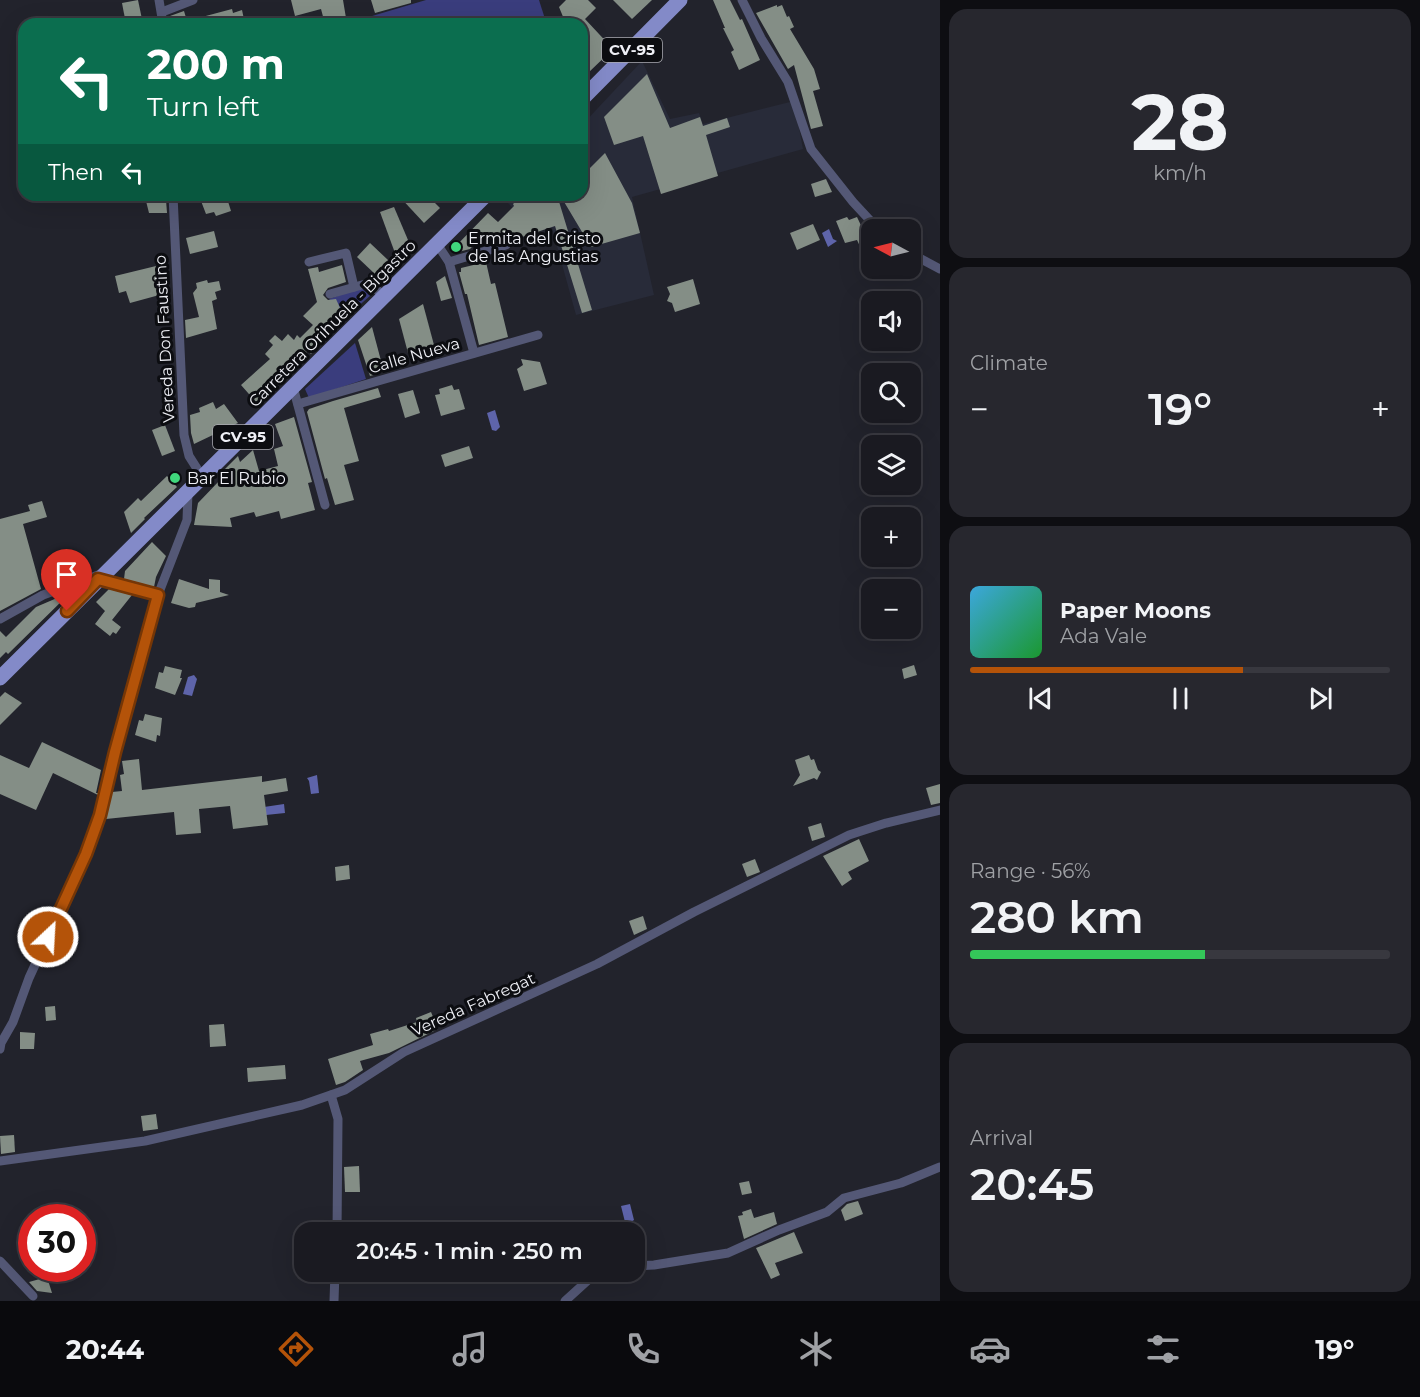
<!DOCTYPE html>
<meta charset="utf-8">
<style>
:root{--surface:#1a1a21;--page:#27272e;--text:#f1f3f6;--muted:#9fa1a5;--line:#38383f;--accent:#b45309}
body{margin:0;font-family:Montserrat,sans-serif;background:var(--page);color:var(--text);height:100vh;display:flex;flex-direction:column;font-size:22px;white-space:nowrap}
*{box-sizing:border-box;margin:0}
p{font-size:20px;color:var(--muted)}
.icon{flex:none;width:33px;height:33px;fill:none;stroke:currentColor;stroke-width:2;stroke-linecap:round;stroke-linejoin:round}
.map{position:relative;flex:1;overflow:hidden}
.details{display:flex;flex-direction:column;gap:9px;padding:9px;background:#0e0e12;width:480px}
.details>*{flex:none}
.banner{position:absolute;left:18px;top:18px;width:570px;height:183px;border-radius:18px;box-shadow:0 6px 24px #0002,0 0 0 2px var(--line);background:#0b6e4f;color:#fff;overflow:hidden}
.needle{width:39px;rotate:277deg}
.buttons{position:absolute;left:861px;top:219px;display:grid;gap:12px}
.buttons a{display:grid;place-items:center;width:60px;height:60px;border-radius:12px;background:var(--surface);box-shadow:0 6px 24px #0002,0 0 0 2px var(--line);font-size:30px}
.speed{position:absolute;left:18px;top:1204px;display:flex;gap:12px;font-size:30px;font-weight:700;text-align:center}
.speed>*{display:grid;place-content:center;width:78px;height:78px;border-radius:50%;background:var(--surface);box-shadow:0 6px 24px #0002,0 0 0 2px var(--line);line-height:1}
.speed .limit{border:9px solid #d22;background:#fff;color:#111}
.pin{position:absolute;display:grid;place-items:center;width:51px;height:51px;color:#fff;margin:-62px -26px;border-radius:50% 50% 50% 0;rotate:-45deg;box-shadow:0 0 6px #0007}
.pin .icon{rotate:45deg}
.me{position:absolute;width:66px;margin:-33px;rotate:25deg;stroke-linejoin:round;filter:drop-shadow(0 0 4px #0008)}
.turn{display:flex;align-items:center;gap:21px;height:126px;padding:0 30px;font-size:27px}
.turn .icon{width:78px;height:78px;stroke-width:2.5}
.turn b{display:block;font-size:42px;line-height:51px}
.then{display:flex;align-items:center;height:57px;padding:0 30px;background:#0003;gap:12px;font-size:22px}
.big{font-size:45px;font-weight:600;line-height:1.1}
.details .widget{flex:1;display:flex;flex-direction:column;justify-content:center;gap:9px;min-width:0;padding:0 21px;border-radius:18px;background:var(--page)}
.details .dial{align-items:center;gap:0}
.dial b{font-size:78px;line-height:1}
.song{display:flex;align-items:center;gap:18px}
.cover{width:72px;height:72px;border-radius:9px;background:linear-gradient(135deg,hsl(200 70% 55%),hsl(130 70% 35%))}
.played{height:6px;border-radius:3px;background:linear-gradient(90deg,var(--accent) 65%,var(--line) 65%)}
.keys{display:flex;justify-content:space-around;direction:ltr}
.heat{display:flex;justify-content:space-between;align-items:center;font-size:33px;direction:ltr}
.charge{height:9px;border-radius:4px;background:linear-gradient(90deg,#34c759 56%,var(--line) 0)}
.trip{position:absolute;left:294px;top:1222px;width:351px;height:60px;border-radius:18px;background:var(--surface);box-shadow:0 6px 24px #0002,0 0 0 2px var(--line);font-weight:600;line-height:60px;text-align:center}
.menu{display:flex;height:96px;justify-content:space-around;align-items:center;background:#0a0a0d;color:var(--muted)}
.menu .icon{width:42px;height:42px}
.menu .on{color:var(--accent)}
.menu b{font-size:27px;color:var(--text)}
main{display:flex;flex:1;min-height:0}
.map>svg:first-child{display:block}
</style>
<main>
<div class="map">
<svg width="940" height="1301" viewBox="0 0 940 1301">
<rect width="100%" height="100%" fill="#22232c"/>
<polygon fill="#282b39" points="642,61 670,119 699,113 703,124 794,101 803,149 632,197 654,295 576,315 552,228 536,232 508,203 516,195 582,195 582,125"/>
<g fill="#3a3d7d">
<polygon points="426,0 539,0 545,19 527,24 364,24 362,19"/>
<polygon points="363,287 371,295 347,316 329,299"/>
<polygon points="355,343 366,379 309,398 305,389"/>
</g>
<g fill="#5e64aa">
<polygon points="829,229 833,239 837,241 828,247 822,233"/>
<polygon points="495,410 500,427 496,431 492,430 487,413"/>
<polygon points="194,675 197,679 192,696 183,694 188,677"/>
<polygon points="317,775 319,793 311,794 309,781 307,778"/>
<polygon points="284,804 285,813 266,815 264,807"/>
<polygon points="630,1204 634,1220 629,1223 625,1222 621,1206"/>
</g>
<g fill="#848e86">
<polygon points="138,0 143,24 126,24 122,3"/>
<polygon points="291,0 343,0 347,24 325,24 321,9 295,16"/>
<polygon points="371,0 411,0 411,3 375,13"/>
<polygon points="566,0 588,0 596,8 585,19 613,49 588,73 582,62 582,24 566,24 559,7"/>
<polygon points="613,0 652,0 632,19"/>
<polygon points="713,0 730,0 740,20 742,19 760,60 739,70 731,52 734,50 723,28 725,28"/>
<polygon points="777,5 777,7 782,5 787,17 789,16 794,27 790,29 814,69 820,89 813,91 823,126 811,129 794,65 788,69 756,13"/>
<polygon points="232,9 233,13 242,10 245,24 172,24 170,16 184,11 187,21"/>
<polygon points="647,74 670,128 700,117 703,126 727,118 730,127 706,135 718,176 661,194 643,136 614,145 604,117"/>
<polygon points="605,153 632,203 640,233 591,247 560,195 582,195 582,176"/>
<polygon points="826,179 832,192 815,197 811,184"/>
<polygon points="221,195 226,195 231,211 216,216 214,212 206,214 201,201"/>
<polygon points="398,195 427,195 440,208 424,223"/>
<polygon points="522,195 557,195 592,310 582,313 555,226 522,237 493,242 484,234 470,249 458,252 454,248 488,213 498,222 514,206 513,204"/>
<polygon points="166,200 167,213 149,213 146,201"/>
<polygon points="394,207 408,240 395,253 380,212"/>
<polygon points="847,217 849,220 857,217 866,236 869,235 872,241 872,272 857,240 845,243 836,221"/>
<polygon points="813,224 820,240 797,250 790,233"/>
<polygon points="214,231 218,247 190,254 186,238"/>
<polygon points="370,243 388,260 375,274 357,257"/>
<polygon points="486,262 491,284 495,283 508,337 479,345 467,294 465,294 459,272 461,272 461,268"/>
<polygon points="342,265 346,282 328,288 323,295 328,300 336,299 345,319 311,354 308,351 293,366 296,369 277,387 276,386 257,403 241,385 270,359 265,354 273,345 269,341 275,335 282,341 288,334 294,340 297,335 300,338 313,325 303,316 317,302 308,269 318,267 319,272"/>
<polygon points="156,266 163,294 130,303 126,291 119,293 115,276"/>
<polygon points="445,276 452,298 441,301 436,282"/>
<polygon points="693,279 700,304 675,312 672,303 667,301 670,294 667,287"/>
<polygon points="207,280 208,283 219,281 221,290 215,292 217,299 212,301 217,329 186,338 185,320 199,317 193,293 197,288 196,283"/>
<polygon points="423,304 434,345 408,353 399,319"/>
<polygon points="372,327 384,372 370,376 358,340"/>
<polygon points="521,359 540,362 547,384 524,391 517,369 523,365"/>
<polygon points="452,385 454,390 459,389 465,409 441,416 435,395 440,394 439,389"/>
<polygon points="378,388 381,397 344,408 359,461 344,465 354,500 335,505 327,478 325,479 307,412 309,409 333,401"/>
<polygon points="413,390 420,413 405,418 398,394"/>
<polygon points="213,402 216,409 224,404 238,423 194,444 191,433 190,415 200,412 199,408"/>
<polygon points="294,417 312,482 308,483 315,510 281,519 279,511 256,517 254,512 230,518 232,527 194,525 198,503 221,479 220,474 238,456 240,462 253,450 259,471 278,466 274,449 283,446 275,424"/>
<polygon points="165,425 175,451 162,456 152,430"/>
<polygon points="469,446 473,458 445,467 441,455"/>
<polygon points="167,476 177,487 144,518 145,519 131,533 124,512 138,498 141,501"/>
<polygon points="42,501 47,517 23,524 41,589 0,611 0,519 30,511 28,505"/>
<polygon points="152,542 166,556 156,577 154,587 124,579 125,571"/>
<polygon points="179,579 209,589 209,579 220,580 220,592 229,595 196,603 195,607 189,608 171,603"/>
<polygon points="109,589 132,595 112,620 121,627 116,634 113,632 110,636 95,624 105,611 96,602"/>
<polygon points="71,592 8,654 6,652 0,658 0,631 6,637 36,607"/>
<polygon points="914,665 917,675 904,679 902,669"/>
<polygon points="165,666 182,670 180,678 182,678 175,695 155,688 159,672 163,673"/>
<polygon points="5,692 22,703 0,725 0,697"/>
<polygon points="145,714 162,718 160,736 157,735 156,742 135,735 139,720 143,721"/>
<polygon points="42,742 101,770 96,793 98,793 98,795 53,773 36,810 0,794 0,755 29,768"/>
<polygon points="809,755 811,760 814,759 818,770 821,772 817,780 814,778 793,786 800,775 795,760"/>
<polygon points="139,759 142,790 262,776 262,782 286,778 288,791 264,795 268,825 233,829 230,806 199,809 201,833 176,835 174,812 106,819 112,792 122,791 120,775 124,774 122,761"/>
<polygon points="940,784 940,803 931,805 926,788"/>
<polygon points="821,823 825,837 812,841 808,827"/>
<polygon points="859,839 869,861 848,872 852,879 842,886 823,856"/>
<polygon points="755,859 760,872 747,877 742,864"/>
<polygon points="349,865 350,879 336,881 335,867"/>
<polygon points="643,916 647,929 634,935 629,921"/>
<polygon points="55,1006 56,1020 46,1021 45,1007"/>
<polygon points="431,1012 438,1029 389,1053 360,1061 363,1070 345,1082 336,1085 328,1059 373,1045 370,1034 388,1029 389,1031 417,1022 416,1018"/>
<polygon points="224,1024 226,1046 210,1047 209,1025"/>
<polygon points="20,1032 35,1033 34,1049 20,1049"/>
<polygon points="285,1065 286,1079 248,1082 247,1068"/>
<polygon points="156,1114 158,1129 143,1131 141,1116"/>
<polygon points="14,1135 15,1152 1,1154 0,1136"/>
<polygon points="359,1166 360,1192 345,1192 344,1167"/>
<polygon points="749,1181 752,1193 742,1195 739,1183"/>
<polygon points="858,1201 863,1214 845,1221 841,1210 847,1204"/>
<polygon points="751,1209 754,1218 774,1212 777,1224 744,1239 738,1216 743,1215 742,1212"/>
<polygon points="638,1228 645,1257 634,1259 634,1229"/>
<polygon points="794,1232 803,1253 775,1263 780,1275 771,1279 756,1248"/>
<polygon points="47,1277 52,1293 37,1291 29,1282"/>
</g>
<g fill="none" stroke-linecap="round" stroke-linejoin="round">
<g stroke="#545876" stroke-width="9">
<polyline points="159,0 163,24"/>
<polyline points="742,0 761,38 788,82 811,149 853,202 879,230"/>
<polyline points="162,12 193,0"/>
<polyline points="173,195 184,435 189,456 203,478"/>
<polyline points="437,244 449,262 474,353"/>
<polyline points="910,253 940,269"/>
<polyline points="309,262 346,253 354,287"/>
<polyline points="449,262 506,245"/>
<polyline points="330,294 369,283 384,296"/>
<polyline points="293,387 325,505"/>
<polyline points="298,404 538,335"/>
<polyline points="98,579 158,595"/>
<polyline points="0,619 43,595 101,574"/>
<polyline points="0,1049 1,1043 13,1022 29,978 86,854 100,815 115,752 158,595 187,520 188,492"/>
<polyline points="331,1095 338,1119 337,1233"/>
<polyline points="0,1161 145,1141 302,1105 345,1090 404,1052 597,964 694,912 849,835 886,823 940,810"/>
<polyline points="0,1261 33,1296"/>
<polyline points="634,1266 654,1265 728,1253 779,1230 827,1212 844,1198 901,1183 940,1167"/>
<polyline points="334,1301 335,1272"/>
<polyline points="565,1301 597,1272"/>
</g>
<g stroke="#838ac8" stroke-width="15">
<polyline points="582,99 680,0"/>
<polyline points="0,678 486,195"/>
</g>
</g>
<g fill="none" stroke-linecap="round" stroke-linejoin="round">
<g stroke="#753606" stroke-width="15">
<polyline id="route" points="48,937 86,854 100,815 115,752 158,595 98,579 67,611"/>
</g>
<use href="#route" stroke="#b45309" stroke-width="10"/>
</g>
<g fill="#40d77c" stroke="#0c0d11" stroke-width="2">
<circle cx="456" cy="247" r="6"/>
<circle cx="175" cy="478" r="6"/>
</g>
<g text-anchor="middle" stroke-width="6" stroke-linejoin="round" paint-order="stroke">
<g fill="#0c0d11" stroke="#aaabb1" stroke-width="1.5">
<rect x="602" y="38" width="60" height="24" rx="4.5"/>
<rect x="213" y="425" width="60" height="24" rx="4.5"/>
</g>
<g font-size="15" font-weight="bold" fill="#eeeff5">
<text x="632" y="55">CV-95</text>
<text x="243" y="442">CV-95</text>
</g>
<g font-size="16" fill="#eeeff5" stroke="#0c0d11" text-anchor="start">
<text x="468" y="244">Ermita del Cristo<tspan x="468" dy="18">de las Angustias</tspan></text>
<text x="187" y="484">Bar El Rubio</text>
</g>
<g font-size="16" fill="#eeeff5" stroke="#0c0d11">
<text transform="translate(332 323) rotate(-45)" y="6">Carretera Orihuela - Bigastro</text>
<text transform="translate(164 339) rotate(-93)" y="6">Vereda Don Faustino</text>
<text transform="translate(414 355) rotate(-16)" y="6">Calle Nueva</text>
<text transform="translate(473 1004) rotate(-24)" y="6">Vereda Fabregat</text>
</g>
</g>
</svg>
<div class="buttons">
<a><svg class="needle" viewBox="-14 -14 28 28"><path d="M0-13l5 13h-10z" fill="#e53935"/><path d="M0 13l5-13h-10z" fill="#9fa1a5"/></svg></a>
<a><svg class="icon" aria-label="sound" viewBox="0 0 24 24"><path d="M4 9h4l5-4v14l-5-4H4zM17 9q2 3 0 6"/></svg></a>
<a><svg class="icon" aria-label="search" viewBox="0 0 24 24"><circle cx="10" cy="10" r="6"/><path d="M15 15l6 6"/></svg></a>
<a><svg class="icon" aria-label="layers" viewBox="0 0 24 24"><path d="M12 4l9 5-9 5-9-5zM3 14l9 5 9-5"/></svg></a>
<a>+</a>
<a>−</a>
</div>
<div class="speed"><div class="limit">30</div></div>
<div class="pin" style="left:67px;top:611px;background:#d93025"><svg class="icon" aria-label="arrive" viewBox="0 0 24 24"><path d="M6 21V4h12l-3 4 3 4H6"/></svg></div>
<svg class="me" style="left:48px;top:937px" viewBox="-20 -20 40 40"><circle r="17" fill="#b45309" stroke="#fff" stroke-width="3"/><path d="M0-11L8 9 0 5-8 9z" fill="#fff"/></svg>
<div class="trip">20:45 · 1 min · 250 m</div>
<div class="banner">
<div class="turn"><svg class="icon" aria-label="left" viewBox="0 0 24 24"><path d="M17 20v-9H6M10 6l-5 5 5 5"/></svg><div><b>200 m</b>Turn left</div></div>
<div class="then">Then<svg class="icon" aria-label="left" viewBox="0 0 24 24"><path d="M17 20v-9H6M10 6l-5 5 5 5"/></svg></div>
</div>
</div>
<section class="details">
<div class="widget dial"><b>28</b><p>km/h</p></div>
<div class="widget"><p>Climate</p>
<div class="heat"><a>−</a><b class="big">19°</b><a>+</a></div>
</div>
<div class="widget">
<div class="song"><i class="cover"></i><div><b>Paper Moons</b><p>Ada Vale</p></div></div>
<div class="played"></div>
<div class="keys"><svg class="icon" aria-label="previous" viewBox="0 0 24 24"><path d="M18 5L8 12l10 7zM5 5v14"/></svg><svg class="icon" aria-label="pause" viewBox="0 0 24 24"><path d="M8 5v14M16 5v14"/></svg><svg class="icon" aria-label="next" viewBox="0 0 24 24"><path d="M6 5l10 7-10 7zM19 5v14"/></svg></div>
</div>
<div class="widget"><p>Range · 56%</p><b class="big">280 km</b><div class="charge"></div></div>
<div class="widget"><p>Arrival</p><b class="big">20:45</b></div>
</section>
</main>
<nav class="menu">
<b>20:44</b>
<svg class="icon on" aria-label="directions" viewBox="0 0 24 24"><path d="M12 3l9 9-9 9-9-9zM9 14v-3h6M13 9l2 2-2 2"/></svg>
<svg class="icon" aria-label="music" viewBox="0 0 24 24"><path d="M9 18V5l10-2v13"/><circle cx="6" cy="18" r="3"/><circle cx="16" cy="16" r="3"/></svg>
<svg class="icon" aria-label="phone" viewBox="0 0 24 24"><path d="M5 4h4l2 5-3 2q2 4 5 5l2-3 5 2v4C11 20 4 13 5 4z"/></svg>
<svg class="icon" aria-label="climate" viewBox="0 0 24 24"><path d="M12 3v18M4 7l16 10M4 17L20 7"/></svg>
<svg class="icon" aria-label="car" viewBox="0 0 24 24"><path d="M5 17H2v-5l4-1 3-4h7l3 4 3 1v5h-3M9 17h6M6 11h13"/><circle cx="7" cy="17" r="2"/><circle cx="17" cy="17" r="2"/></svg>
<svg class="icon" aria-label="filters" viewBox="0 0 24 24"><path d="M4 7h16M4 17h16"/><circle cx="9" cy="7" r="2"/><circle cx="15" cy="17" r="2"/></svg>
<b>19°</b>
</nav>
